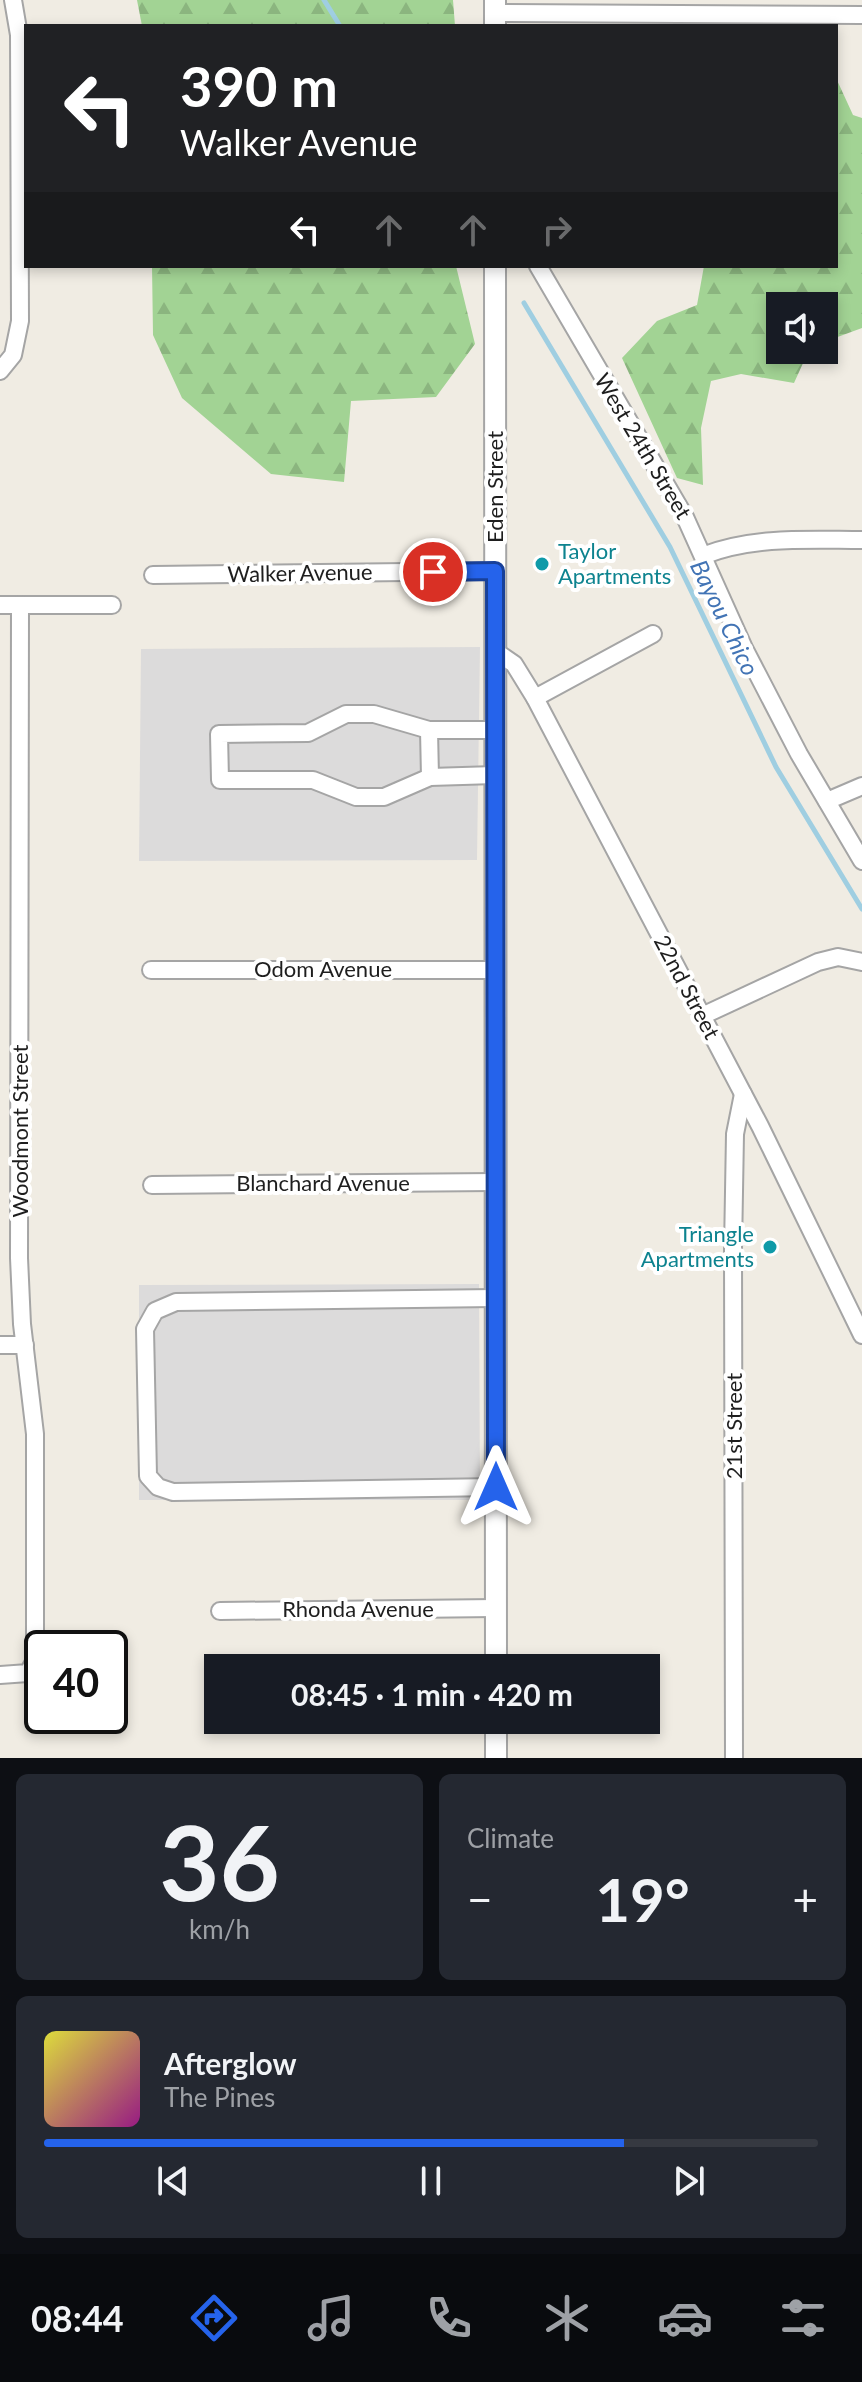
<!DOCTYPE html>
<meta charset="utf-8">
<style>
:root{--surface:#171b24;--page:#242831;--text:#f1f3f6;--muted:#9ea1a6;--line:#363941;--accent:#2563eb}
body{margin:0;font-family:Lato,sans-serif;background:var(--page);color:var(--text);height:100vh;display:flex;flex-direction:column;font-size:30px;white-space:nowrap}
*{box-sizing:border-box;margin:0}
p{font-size:26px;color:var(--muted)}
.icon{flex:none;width:44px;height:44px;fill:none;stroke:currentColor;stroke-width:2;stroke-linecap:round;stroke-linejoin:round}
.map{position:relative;height:1758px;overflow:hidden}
.drawer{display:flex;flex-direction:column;gap:16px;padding:16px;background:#0d0f14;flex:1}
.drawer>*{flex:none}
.top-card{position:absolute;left:24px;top:24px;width:814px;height:244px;border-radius:0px;box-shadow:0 4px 12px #0003;background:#202124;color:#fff;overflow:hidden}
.tools{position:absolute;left:766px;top:292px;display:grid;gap:16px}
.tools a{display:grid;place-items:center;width:72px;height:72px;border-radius:0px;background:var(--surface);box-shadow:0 4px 12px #0003;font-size:40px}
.speed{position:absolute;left:24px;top:1630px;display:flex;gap:16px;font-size:40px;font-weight:700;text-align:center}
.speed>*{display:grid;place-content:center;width:104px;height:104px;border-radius:50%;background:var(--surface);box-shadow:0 4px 12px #0003;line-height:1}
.speed .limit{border:4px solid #111;border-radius:12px;background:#fff;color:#111}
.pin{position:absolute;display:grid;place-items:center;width:68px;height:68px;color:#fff;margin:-34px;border:4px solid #fff;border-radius:50%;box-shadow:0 2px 8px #0007}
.me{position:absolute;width:88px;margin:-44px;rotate:0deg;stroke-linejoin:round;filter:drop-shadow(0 0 6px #0008)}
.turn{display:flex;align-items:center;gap:28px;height:168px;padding:0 24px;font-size:36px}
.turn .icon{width:104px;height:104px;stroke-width:2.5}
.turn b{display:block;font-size:56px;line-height:68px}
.lanes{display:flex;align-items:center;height:76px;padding:0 24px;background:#0003;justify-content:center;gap:40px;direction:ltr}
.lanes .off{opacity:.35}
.big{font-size:60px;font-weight:700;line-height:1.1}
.drawer .tile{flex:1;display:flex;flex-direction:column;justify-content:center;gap:12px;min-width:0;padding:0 28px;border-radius:12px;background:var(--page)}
.drawer .dial{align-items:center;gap:0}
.dial b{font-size:104px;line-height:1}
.song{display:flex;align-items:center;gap:24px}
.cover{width:96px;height:96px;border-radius:12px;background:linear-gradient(135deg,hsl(60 70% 55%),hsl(310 70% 35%))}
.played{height:8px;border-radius:4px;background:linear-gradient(90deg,var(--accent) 75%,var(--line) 75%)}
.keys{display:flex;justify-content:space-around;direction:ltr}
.heat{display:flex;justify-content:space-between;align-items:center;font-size:44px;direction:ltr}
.drawer .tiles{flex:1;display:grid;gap:16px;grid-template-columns:1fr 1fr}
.tile:last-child{grid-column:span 2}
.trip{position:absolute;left:204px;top:1654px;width:456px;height:80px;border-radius:0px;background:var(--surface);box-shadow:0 4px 12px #0003;font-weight:700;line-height:80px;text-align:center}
.menu{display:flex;height:128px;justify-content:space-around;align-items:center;background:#090b0e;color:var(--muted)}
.menu .icon{width:56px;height:56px}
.menu .current{color:var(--accent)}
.menu b{font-size:36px;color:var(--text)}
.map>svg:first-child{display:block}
</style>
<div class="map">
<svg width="862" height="1758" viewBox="0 0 862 1758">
<defs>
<pattern id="forest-firs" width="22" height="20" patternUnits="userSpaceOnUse" patternTransform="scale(2)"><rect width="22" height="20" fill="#a2d394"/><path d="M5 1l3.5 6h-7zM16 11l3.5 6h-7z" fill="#8bb57f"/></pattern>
</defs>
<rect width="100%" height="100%" fill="#f0ece3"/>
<g fill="#dcdbdb">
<polygon points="480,647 477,860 139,861 141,649"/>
<polygon points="479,1284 480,1500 139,1500 139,1285"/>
</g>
<g fill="url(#forest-firs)">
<polygon points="137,0 453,0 455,26 142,26"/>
<polygon points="836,78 853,115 862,118 862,328 824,342 824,306 780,306 780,350 809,350 794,383 741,374 711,381 701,428 703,485 677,478 622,358 657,321 697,305 704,266 836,266"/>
<polygon points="152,266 456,266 475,344 436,397 351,401 344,482 271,474 182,398 153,335"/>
</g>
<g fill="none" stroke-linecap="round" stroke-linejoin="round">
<g stroke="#9fcee1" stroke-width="5">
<polyline points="324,0 340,26"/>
<polyline points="524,303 670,547 776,767 862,909"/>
</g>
<g stroke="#a5a5a5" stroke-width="20">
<g id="minor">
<polyline points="495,13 862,15"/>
<polyline points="538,266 685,517 744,648 799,754 862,861"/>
<polyline points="0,371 13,355 20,321 19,35 13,0"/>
<path d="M705,555c50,-19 105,-15 157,-15"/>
<polyline points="153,575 495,571"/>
<polyline points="0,605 112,605"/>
<polyline points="495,651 514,664 535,698 760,1126 862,1335"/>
<polyline points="535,698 653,634"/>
<polyline points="429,730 430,777"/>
<polyline points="495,775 430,777 384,797 356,797 313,780 220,780 219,734 308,733 346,714 374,714 429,730 495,730"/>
<polyline points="827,801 862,786"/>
<polyline points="151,970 495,970"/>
<polyline points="702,1016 818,962 838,957 862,962"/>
<polyline points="152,1185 495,1182"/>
<polyline points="495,1298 176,1302 155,1311 145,1329 148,1476 158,1487 173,1492 496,1487"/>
<polyline points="0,1345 25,1345"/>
<polyline points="220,1611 496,1608"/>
<polyline points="0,1675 28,1673 35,1660 35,1434 22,1324 19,1258 20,605"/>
<polyline points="734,1758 733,1249 735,1134 743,1094"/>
</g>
</g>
<g stroke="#a5a5a5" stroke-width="24">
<g id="tertiary">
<polyline points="495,0 495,26"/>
<polyline points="495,266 496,1668"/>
<polyline points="496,1720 496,1758"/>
</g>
</g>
<use href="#minor" stroke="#fff" stroke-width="16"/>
<use href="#tertiary" stroke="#fff" stroke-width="20"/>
</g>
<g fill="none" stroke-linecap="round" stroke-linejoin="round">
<g stroke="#184099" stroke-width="20">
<polyline id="route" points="433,572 495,571 496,1487"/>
</g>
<use href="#route" stroke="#2563eb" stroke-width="14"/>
</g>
<g fill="#0f9aa8" stroke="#fff" stroke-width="3">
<circle cx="542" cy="564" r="8"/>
<circle cx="770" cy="1247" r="8"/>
</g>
<g text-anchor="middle" stroke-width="8" stroke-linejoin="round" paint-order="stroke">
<g font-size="22" fill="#1e1e1e" stroke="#fff">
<text transform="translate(643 446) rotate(59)" y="8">West 24th Street</text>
<text transform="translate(495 487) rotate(-90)" y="8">Eden Street</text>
<text transform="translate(300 573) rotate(-1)" y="8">Walker Avenue</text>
<text x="323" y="977">Odom Avenue</text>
<text transform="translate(687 987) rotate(62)" y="8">22nd Street</text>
<text transform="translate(20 1131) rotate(-90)" y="8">Woodmont Street</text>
<text x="323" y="1191">Blanchard Avenue</text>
<text transform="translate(734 1426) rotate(-90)" y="8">21st Street</text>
<text x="358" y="1617">Rhonda Avenue</text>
</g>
<g font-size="22" fill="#0d838f" stroke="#fff" text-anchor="start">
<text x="558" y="559">Taylor<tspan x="558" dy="25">Apartments</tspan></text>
<text x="754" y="1242" text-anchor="end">Triangle<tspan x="754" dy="25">Apartments</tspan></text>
</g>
<g font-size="24" font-style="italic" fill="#4274b5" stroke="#fff">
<text transform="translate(724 618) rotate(64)" y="8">Bayou Chico</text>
</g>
</g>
</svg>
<div class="tools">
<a><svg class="icon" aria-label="sound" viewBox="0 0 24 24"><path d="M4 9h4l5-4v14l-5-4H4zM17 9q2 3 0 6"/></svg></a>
</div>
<div class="speed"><div class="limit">40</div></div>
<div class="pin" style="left:433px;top:572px;background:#d93025"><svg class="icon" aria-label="arrive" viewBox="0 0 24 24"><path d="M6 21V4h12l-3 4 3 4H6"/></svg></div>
<svg class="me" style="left:496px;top:1487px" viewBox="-20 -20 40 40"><path d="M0-17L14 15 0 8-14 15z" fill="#2563eb" stroke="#fff" stroke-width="4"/></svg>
<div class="trip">08:45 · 1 min · 420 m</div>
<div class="top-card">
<div class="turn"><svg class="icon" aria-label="left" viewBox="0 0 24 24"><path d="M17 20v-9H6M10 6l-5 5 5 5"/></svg><div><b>390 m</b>Walker Avenue</div></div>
<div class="lanes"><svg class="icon" aria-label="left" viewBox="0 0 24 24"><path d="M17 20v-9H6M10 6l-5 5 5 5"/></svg><svg class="icon off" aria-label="ahead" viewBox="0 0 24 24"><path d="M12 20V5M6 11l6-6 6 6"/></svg><svg class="icon off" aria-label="ahead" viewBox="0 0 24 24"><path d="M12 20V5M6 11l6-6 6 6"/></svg><svg class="icon off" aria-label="right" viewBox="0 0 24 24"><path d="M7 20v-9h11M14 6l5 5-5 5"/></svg></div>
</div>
</div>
<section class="drawer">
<div class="tiles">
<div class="tile dial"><b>36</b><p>km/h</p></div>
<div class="tile"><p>Climate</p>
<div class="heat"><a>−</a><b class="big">19°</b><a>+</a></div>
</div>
<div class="tile">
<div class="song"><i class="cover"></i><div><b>Afterglow</b><p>The Pines</p></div></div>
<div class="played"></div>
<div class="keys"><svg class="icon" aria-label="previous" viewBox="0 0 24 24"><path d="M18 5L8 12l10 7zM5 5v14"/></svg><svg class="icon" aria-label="pause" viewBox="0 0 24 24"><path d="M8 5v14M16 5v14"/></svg><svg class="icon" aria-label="next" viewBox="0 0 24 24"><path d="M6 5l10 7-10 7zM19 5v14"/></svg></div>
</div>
</div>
</section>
<nav class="menu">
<b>08:44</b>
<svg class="icon current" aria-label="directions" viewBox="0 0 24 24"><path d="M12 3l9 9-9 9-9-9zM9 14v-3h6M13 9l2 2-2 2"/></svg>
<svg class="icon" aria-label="music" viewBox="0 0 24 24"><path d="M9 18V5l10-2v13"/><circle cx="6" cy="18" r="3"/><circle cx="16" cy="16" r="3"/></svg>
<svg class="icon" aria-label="phone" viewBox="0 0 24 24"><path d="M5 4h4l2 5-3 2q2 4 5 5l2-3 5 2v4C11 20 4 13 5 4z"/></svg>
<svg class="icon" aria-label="climate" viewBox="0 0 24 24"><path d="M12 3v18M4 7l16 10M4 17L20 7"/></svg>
<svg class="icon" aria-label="car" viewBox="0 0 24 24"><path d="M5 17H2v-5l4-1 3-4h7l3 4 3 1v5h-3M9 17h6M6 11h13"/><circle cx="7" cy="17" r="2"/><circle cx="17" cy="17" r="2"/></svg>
<svg class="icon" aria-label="filters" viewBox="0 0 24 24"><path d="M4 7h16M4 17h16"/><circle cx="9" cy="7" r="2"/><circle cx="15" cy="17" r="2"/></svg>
</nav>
